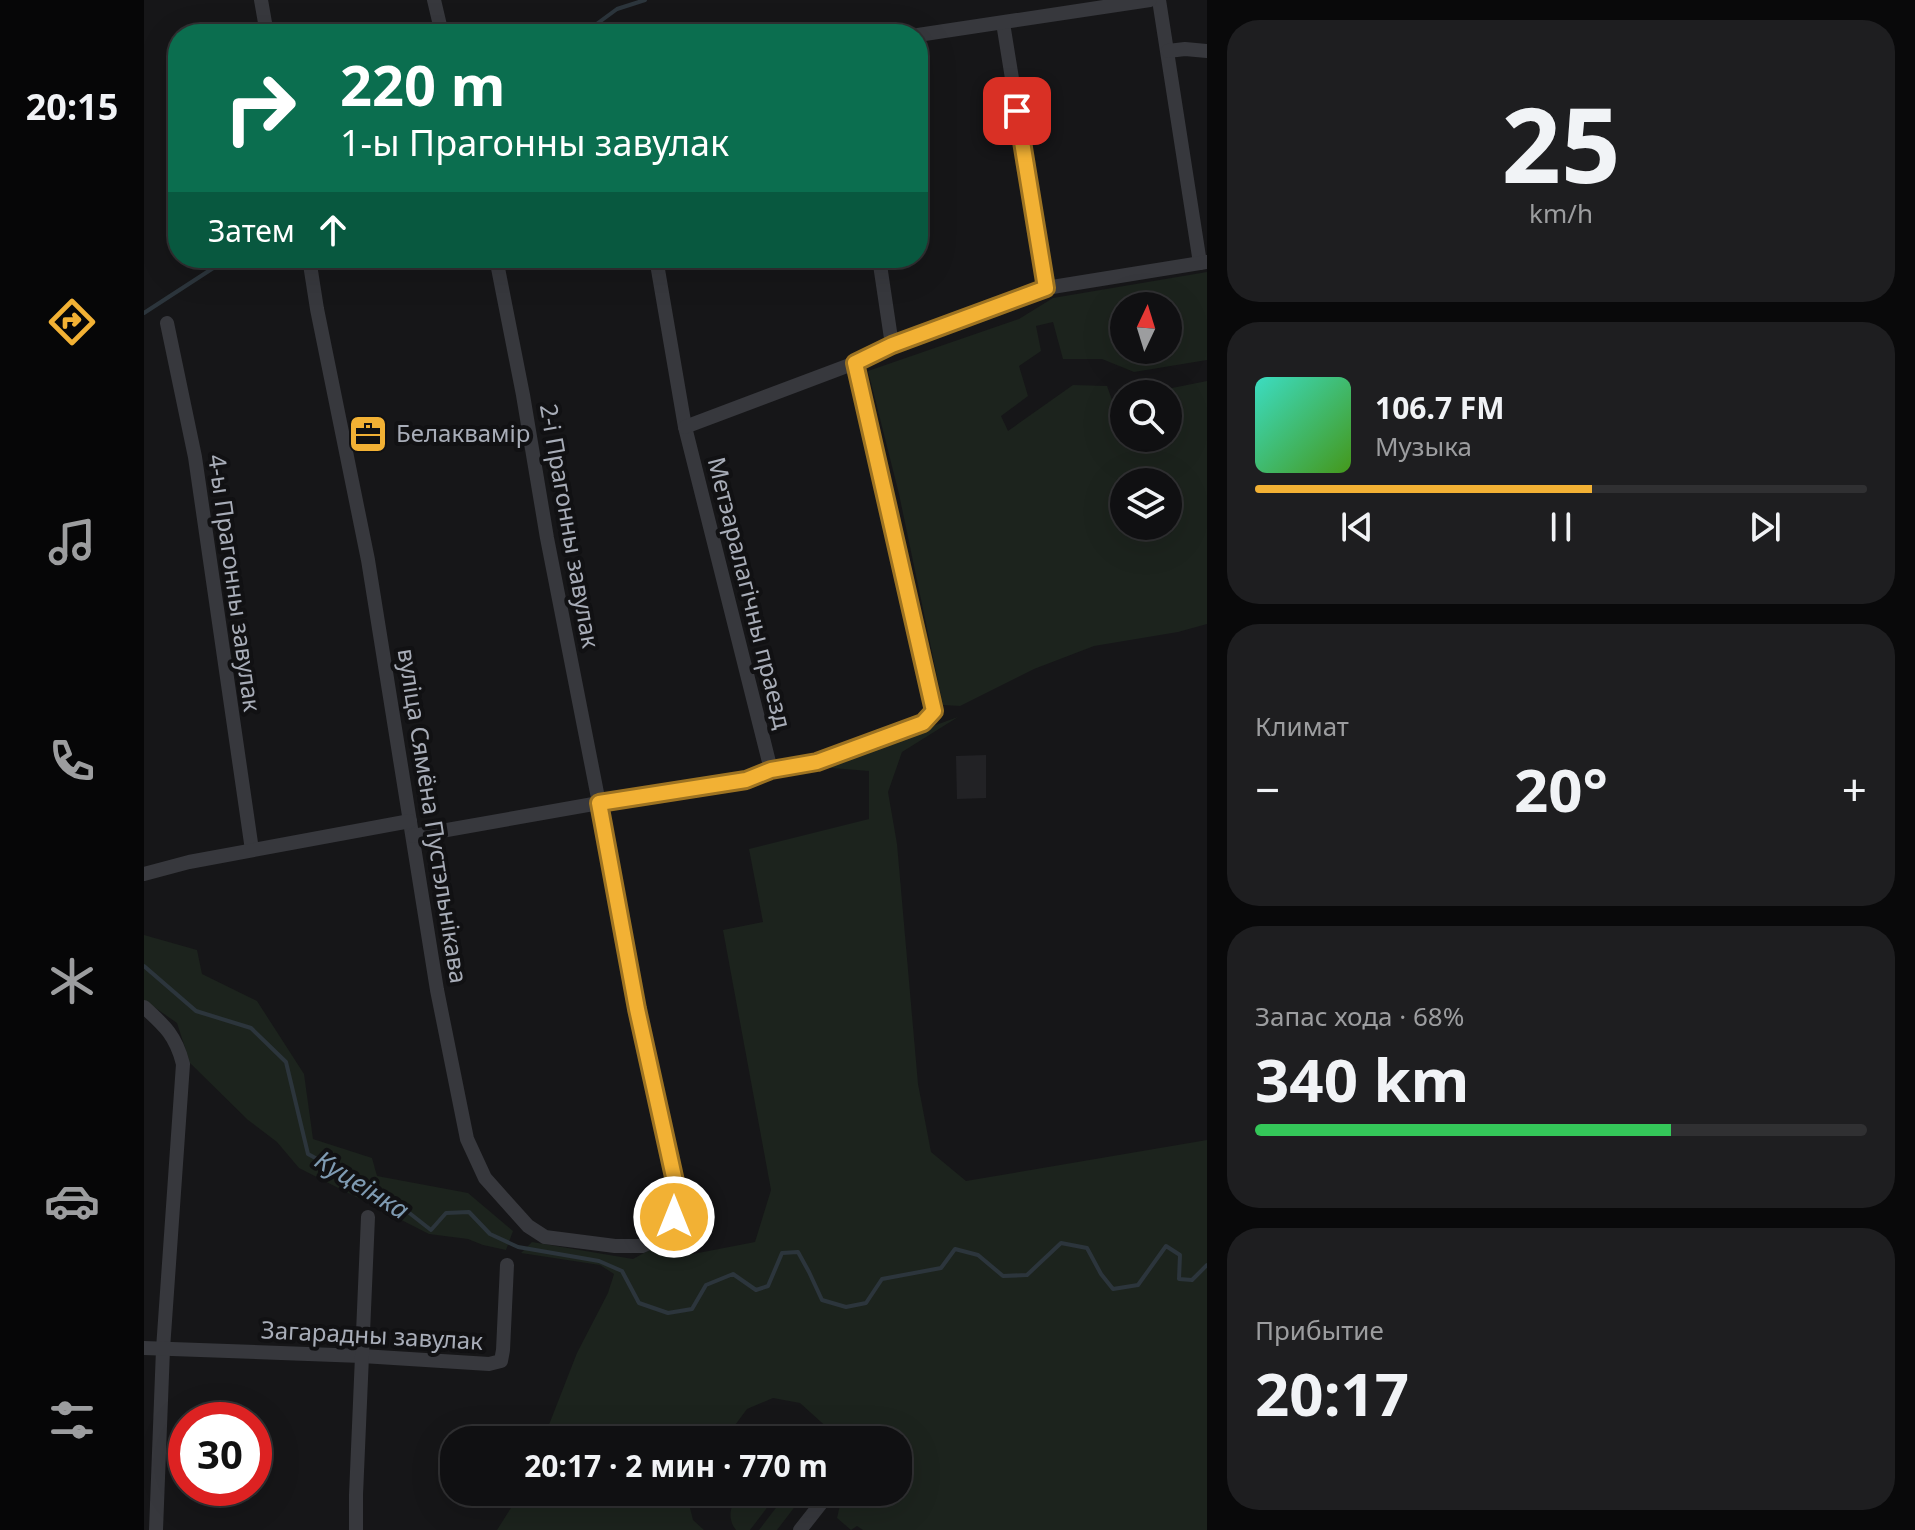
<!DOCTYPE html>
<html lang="ru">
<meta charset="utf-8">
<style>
:root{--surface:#101012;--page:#1e1e20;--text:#f1f3f6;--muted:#9c9d9f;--line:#303032;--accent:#f2b134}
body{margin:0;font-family:"Noto Sans",sans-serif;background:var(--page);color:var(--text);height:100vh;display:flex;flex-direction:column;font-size:30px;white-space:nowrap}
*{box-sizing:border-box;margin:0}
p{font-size:26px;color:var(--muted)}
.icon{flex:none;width:44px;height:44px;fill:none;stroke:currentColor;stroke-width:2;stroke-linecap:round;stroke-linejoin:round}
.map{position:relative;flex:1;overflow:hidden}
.sheet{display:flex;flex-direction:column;gap:20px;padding:20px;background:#09090a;width:708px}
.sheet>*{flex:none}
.banner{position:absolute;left:24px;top:24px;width:760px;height:244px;border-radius:32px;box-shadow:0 8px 32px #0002,0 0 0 2px var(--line);background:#0b6e4f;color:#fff;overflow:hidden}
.needle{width:52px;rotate:4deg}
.fabs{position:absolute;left:966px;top:292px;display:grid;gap:16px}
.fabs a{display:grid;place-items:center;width:72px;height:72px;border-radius:50%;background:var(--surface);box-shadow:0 8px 32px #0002,0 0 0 2px var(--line);font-size:40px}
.speed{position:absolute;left:24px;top:1402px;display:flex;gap:16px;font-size:40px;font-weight:700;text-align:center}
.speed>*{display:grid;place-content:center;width:104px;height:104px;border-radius:50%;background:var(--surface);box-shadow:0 8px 32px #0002,0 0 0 2px var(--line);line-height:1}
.speed .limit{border:12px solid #d22;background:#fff;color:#111}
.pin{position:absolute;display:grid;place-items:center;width:68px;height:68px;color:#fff;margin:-34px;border-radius:16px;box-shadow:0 4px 12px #0006}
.me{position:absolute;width:88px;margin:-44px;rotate:0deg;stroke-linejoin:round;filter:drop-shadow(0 0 6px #0008)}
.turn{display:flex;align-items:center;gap:28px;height:168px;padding:0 40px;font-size:36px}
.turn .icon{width:104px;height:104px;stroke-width:2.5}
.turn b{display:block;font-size:56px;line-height:68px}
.then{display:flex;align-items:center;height:76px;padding:0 40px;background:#0003;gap:16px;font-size:30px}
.big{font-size:60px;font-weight:700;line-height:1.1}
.sheet .card{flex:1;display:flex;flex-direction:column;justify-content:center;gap:12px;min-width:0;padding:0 28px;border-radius:32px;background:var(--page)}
.sheet .dial{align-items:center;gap:0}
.dial b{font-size:104px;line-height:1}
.song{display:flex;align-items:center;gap:24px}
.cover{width:96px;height:96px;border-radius:12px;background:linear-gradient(135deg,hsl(170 70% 55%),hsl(100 70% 35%))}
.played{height:8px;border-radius:4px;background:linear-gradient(90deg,var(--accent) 55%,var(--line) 55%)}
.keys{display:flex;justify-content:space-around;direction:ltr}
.heat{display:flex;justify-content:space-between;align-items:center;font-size:44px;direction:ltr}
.charge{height:12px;border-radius:6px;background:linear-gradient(90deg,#34c759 68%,var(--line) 0)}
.trip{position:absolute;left:296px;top:1426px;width:472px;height:80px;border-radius:32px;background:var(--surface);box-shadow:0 8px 32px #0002,0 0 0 2px var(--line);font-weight:700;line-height:80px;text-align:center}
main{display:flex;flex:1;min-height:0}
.tab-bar{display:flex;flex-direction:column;width:144px;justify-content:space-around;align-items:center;background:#060607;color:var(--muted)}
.tab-bar .icon{width:56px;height:56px}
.tab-bar .current{color:var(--accent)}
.tab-bar b{font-size:36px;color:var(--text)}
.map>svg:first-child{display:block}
</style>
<main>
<nav class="tab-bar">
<b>20:15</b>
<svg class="icon current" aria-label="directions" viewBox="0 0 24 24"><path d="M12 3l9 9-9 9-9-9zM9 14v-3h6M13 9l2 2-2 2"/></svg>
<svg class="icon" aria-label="music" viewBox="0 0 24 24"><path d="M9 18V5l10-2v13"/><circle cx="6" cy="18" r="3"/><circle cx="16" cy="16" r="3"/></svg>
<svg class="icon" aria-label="phone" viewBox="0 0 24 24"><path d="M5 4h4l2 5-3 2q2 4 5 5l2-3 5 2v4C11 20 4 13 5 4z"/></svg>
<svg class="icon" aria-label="climate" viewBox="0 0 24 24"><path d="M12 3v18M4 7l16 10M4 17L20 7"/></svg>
<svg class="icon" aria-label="car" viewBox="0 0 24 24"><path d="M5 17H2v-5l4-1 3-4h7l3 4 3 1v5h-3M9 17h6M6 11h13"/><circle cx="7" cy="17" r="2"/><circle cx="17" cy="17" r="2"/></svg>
<svg class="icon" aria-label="filters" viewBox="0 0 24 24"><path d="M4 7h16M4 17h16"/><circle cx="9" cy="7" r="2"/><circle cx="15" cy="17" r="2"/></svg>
</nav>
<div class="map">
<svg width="1063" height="1530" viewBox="0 0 1063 1530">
<rect width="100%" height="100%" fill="#161618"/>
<polygon fill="#222225" points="842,755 842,798 813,799 812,756"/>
<g fill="#1c231d" fill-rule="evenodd">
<path d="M1063,272v88l-73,12 -32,-13h-39l-10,-37 -17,4 5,25 -22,15 9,30 -27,20 7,15 65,-46 34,1 5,14 12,-2v40h44v-44h-26l65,-13v243l-29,8 -84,14 -60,23 -74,37 -17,-1 -44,-211 -31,-123 151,-52 34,-21zM980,306h44v44h-44zM980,482h44v44h-44z"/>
<polygon points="814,717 758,752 744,792 753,844 774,1084 787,1152 822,1181 1063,1140 1063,1530 719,1530 713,1526 707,1530 693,1518 696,1505 705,1492 754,1492 754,1440 697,1440 656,1403 629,1398 603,1409 580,1440 399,1440 433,1353 464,1293 470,1274 456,1265 377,1253 388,1242 489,1259 522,1241 539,1208 549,1254 611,1242 627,1190 579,930 619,922 605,849 725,819 725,771 675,767"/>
<polygon points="0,935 53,950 58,974 113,1001 160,1074 169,1139 228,1158 233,1176 324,1193 369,1231 362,1250 339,1245 324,1239 285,1234 155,1168 133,1142 104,1120 46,1063 33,1023 0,1000"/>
<polygon points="377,1492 544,1492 543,1496 549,1520 560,1530 353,1530"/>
<path d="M596,1492h39l-29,38h-14c-10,-12 -5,-27 4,-38z"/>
<polygon points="644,1492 662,1492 633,1530 615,1530"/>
</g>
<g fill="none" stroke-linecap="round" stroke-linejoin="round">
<g stroke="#2c353c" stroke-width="4">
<polyline points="439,34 473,9 501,0"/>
<polyline points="0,313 77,263 100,258"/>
<polyline points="0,966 52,1011 107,1028 142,1062 164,1154 250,1201 287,1230 302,1213 325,1212 346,1234 374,1247 455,1261 478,1271 495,1303 524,1313 548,1309 562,1285 589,1274 612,1290 624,1286 638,1253 654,1252 665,1272 678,1300 702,1307 722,1303 738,1279 797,1268 811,1249 834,1255 859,1276 883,1275 917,1243 943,1248 957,1274 969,1289 994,1285 1022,1246 1036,1255 1035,1279 1048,1280 1063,1265"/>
</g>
<g stroke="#37383d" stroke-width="14">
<polyline points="117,0 123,34"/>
<polyline points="290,0 298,34"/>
<polyline points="1015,0 1056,263"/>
<polyline points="859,23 902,288"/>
<polyline points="774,35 1006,0"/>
<polyline points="1024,51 1041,49 1063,51"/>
<polyline points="165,258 173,309 224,560 293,990 323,1139 341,1178 384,1226 401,1237 471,1246 498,1246 518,1237 530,1217 534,1195 493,1009 455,803 403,538 379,395 352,258"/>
<polyline points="512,258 541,427 627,770"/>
<polyline points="735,258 748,345"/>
<polyline points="23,323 51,457 108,850"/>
<polyline points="541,427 711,363 748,345 902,288 1063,262"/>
<polyline points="269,836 455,803 602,780 627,770 673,762 779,723 790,711 711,363"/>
<polyline points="0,874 45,862 266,821"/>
<path d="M0,1007c21,19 32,29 39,57l-20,285 -7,181"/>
<polyline points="0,1348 218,1356 345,1364 357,1361 359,1350 363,1265"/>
<polyline points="212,1530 212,1495 224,1217"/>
<polyline points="656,1530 686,1492"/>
</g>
</g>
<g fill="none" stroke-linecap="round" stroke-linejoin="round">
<g stroke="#9d7322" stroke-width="20">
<polyline id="route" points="530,1217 534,1195 493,1009 455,803 602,780 627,770 673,762 779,723 790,711 711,363 748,345 902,288 873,111"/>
</g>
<use href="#route" stroke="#f2b134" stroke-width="14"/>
</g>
<defs>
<g id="office-square" transform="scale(2)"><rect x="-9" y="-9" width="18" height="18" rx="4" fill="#f2b134" stroke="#111113"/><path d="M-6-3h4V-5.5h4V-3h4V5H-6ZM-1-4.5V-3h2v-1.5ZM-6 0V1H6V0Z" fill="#111"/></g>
</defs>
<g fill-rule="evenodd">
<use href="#office-square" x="224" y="434"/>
</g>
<g text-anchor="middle" stroke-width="8" stroke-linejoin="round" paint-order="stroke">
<g font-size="24" fill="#a8adb8" stroke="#111113" text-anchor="start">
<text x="252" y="442">Белаквамір</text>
</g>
<g font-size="24" fill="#a8adb8" stroke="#111113">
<text transform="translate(425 526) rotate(80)" y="8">2-і Прагонны завулак</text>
<text transform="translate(90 583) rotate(82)" y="8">4-ы Прагонны завулак</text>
<text transform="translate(605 593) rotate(76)" y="8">Метэаралагічны праезд</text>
<text transform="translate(288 816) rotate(81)" y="8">вуліца Сямёна Пустэльнікава</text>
<text transform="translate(228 1336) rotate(3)" y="8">Загарадны завулак</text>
</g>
<g font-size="26" font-style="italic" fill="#7f9bb3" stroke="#111113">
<text transform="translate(218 1185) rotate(32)" y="9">Куцеінка</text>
</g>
</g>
</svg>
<div class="fabs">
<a><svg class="needle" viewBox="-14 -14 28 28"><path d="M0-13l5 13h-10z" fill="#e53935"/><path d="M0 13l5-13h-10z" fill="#9c9d9f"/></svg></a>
<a><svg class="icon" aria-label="search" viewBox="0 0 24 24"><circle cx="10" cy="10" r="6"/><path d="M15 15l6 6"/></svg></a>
<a><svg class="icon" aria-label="layers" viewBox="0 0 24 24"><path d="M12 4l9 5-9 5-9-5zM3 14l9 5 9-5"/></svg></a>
</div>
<div class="speed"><div class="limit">30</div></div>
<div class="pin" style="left:873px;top:111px;background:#d93025"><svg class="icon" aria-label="arrive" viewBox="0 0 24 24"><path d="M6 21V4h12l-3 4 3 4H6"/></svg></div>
<svg class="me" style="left:530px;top:1217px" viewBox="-20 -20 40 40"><circle r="17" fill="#f2b134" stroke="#fff" stroke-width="3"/><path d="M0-11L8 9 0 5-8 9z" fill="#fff"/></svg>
<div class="trip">20:17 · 2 мин · 770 m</div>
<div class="banner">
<div class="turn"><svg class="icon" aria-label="right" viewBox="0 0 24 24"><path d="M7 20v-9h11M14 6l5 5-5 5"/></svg><div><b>220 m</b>1-ы Прагонны завулак</div></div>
<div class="then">Затем<svg class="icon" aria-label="ahead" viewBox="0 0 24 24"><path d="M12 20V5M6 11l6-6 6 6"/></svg></div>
</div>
</div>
<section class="sheet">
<div class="card dial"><b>25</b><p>km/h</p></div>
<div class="card">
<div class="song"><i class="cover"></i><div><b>106.7 FM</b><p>Музыка</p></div></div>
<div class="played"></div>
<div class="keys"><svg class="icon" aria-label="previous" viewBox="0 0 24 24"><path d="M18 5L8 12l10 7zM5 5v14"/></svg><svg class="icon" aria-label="pause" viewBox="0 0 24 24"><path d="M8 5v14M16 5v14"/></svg><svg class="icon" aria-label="next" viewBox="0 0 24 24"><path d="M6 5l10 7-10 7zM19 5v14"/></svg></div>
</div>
<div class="card"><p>Климат</p>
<div class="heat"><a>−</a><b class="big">20°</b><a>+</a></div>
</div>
<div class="card"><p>Запас хода · 68%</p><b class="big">340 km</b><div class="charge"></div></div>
<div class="card"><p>Прибытие</p><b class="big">20:17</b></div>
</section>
</main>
